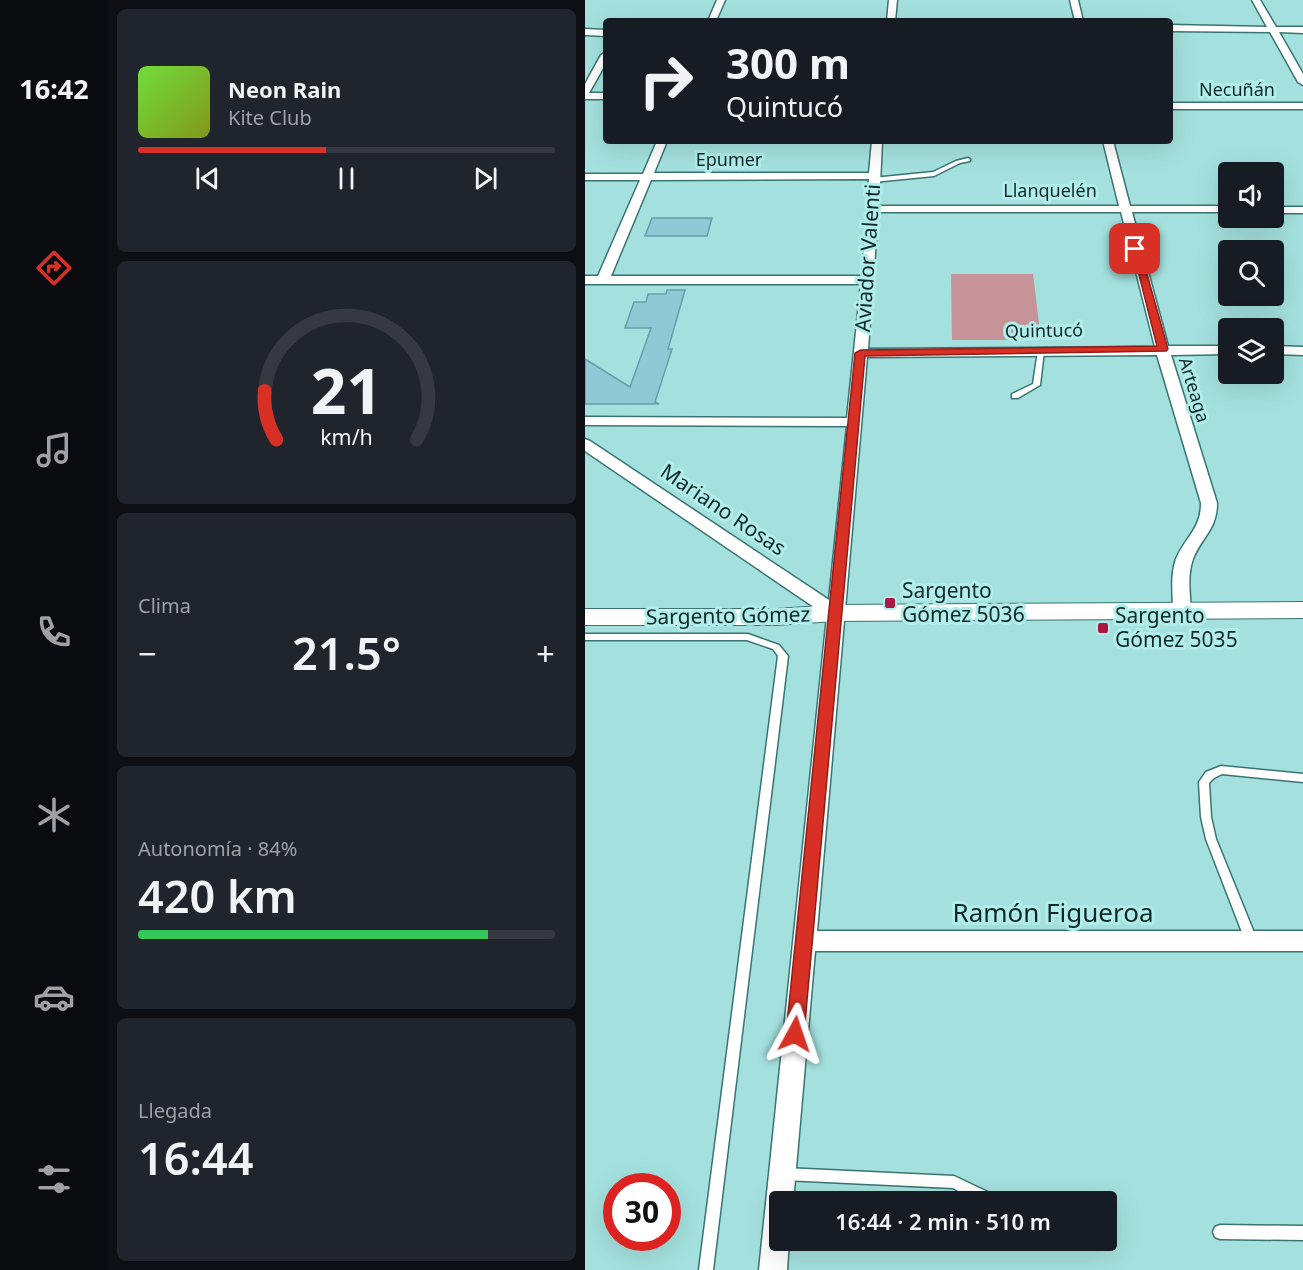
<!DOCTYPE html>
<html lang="es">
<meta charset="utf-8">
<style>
:root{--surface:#171b24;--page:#20242c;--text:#f1f3f6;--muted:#9ea1a6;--line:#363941;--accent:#d93025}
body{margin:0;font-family:"Noto Sans",sans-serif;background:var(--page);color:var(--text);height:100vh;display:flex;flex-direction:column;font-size:22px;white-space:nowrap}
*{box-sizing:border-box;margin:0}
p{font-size:20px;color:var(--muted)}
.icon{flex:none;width:33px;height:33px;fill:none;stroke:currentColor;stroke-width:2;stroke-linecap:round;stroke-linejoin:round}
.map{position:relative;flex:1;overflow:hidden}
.sheet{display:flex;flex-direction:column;gap:9px;padding:9px;background:#0d0f14;width:477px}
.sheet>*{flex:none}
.banner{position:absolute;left:18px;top:18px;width:570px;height:126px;border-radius:6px;box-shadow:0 6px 24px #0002;background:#171b24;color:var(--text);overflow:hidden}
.tools{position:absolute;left:633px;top:162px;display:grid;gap:12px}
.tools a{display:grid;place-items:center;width:66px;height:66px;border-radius:6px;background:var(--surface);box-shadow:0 6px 24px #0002;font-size:30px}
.speed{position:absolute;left:18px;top:1173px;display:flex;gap:12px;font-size:30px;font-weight:700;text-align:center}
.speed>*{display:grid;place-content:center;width:78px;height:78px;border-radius:50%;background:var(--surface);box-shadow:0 6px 24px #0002;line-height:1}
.speed .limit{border:9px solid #d22;background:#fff;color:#111}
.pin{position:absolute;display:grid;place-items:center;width:51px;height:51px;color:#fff;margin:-26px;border-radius:12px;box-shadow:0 3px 9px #0006}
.me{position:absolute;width:66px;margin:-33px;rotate:5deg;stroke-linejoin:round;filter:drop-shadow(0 0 4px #0008)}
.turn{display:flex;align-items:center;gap:21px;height:126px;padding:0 24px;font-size:27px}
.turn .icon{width:78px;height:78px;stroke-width:2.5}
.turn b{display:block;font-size:42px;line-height:51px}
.big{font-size:45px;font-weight:600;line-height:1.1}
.sheet .widget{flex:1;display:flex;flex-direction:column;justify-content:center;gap:9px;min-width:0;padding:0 21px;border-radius:9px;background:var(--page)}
.sheet .dial{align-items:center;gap:0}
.dial svg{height:156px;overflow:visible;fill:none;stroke:var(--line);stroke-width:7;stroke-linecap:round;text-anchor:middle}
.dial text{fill:var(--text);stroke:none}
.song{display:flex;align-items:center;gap:18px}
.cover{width:72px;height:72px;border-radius:9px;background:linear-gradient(135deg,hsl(100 70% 55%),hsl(70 70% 35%))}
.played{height:6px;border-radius:3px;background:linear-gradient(90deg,var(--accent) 45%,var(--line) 45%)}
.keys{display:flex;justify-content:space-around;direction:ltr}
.heat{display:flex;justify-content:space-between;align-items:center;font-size:33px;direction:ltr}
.charge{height:9px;border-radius:4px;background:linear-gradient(90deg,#34c759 84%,var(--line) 0)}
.trip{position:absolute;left:184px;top:1191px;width:348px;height:60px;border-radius:6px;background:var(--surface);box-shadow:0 6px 24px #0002;font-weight:600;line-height:60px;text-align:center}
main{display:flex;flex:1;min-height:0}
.dock{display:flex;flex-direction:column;width:108px;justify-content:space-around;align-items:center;background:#090b0e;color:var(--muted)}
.dock .icon{width:42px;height:42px}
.dock .current{color:var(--accent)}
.dock b{font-size:27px;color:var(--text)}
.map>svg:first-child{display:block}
</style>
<main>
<nav class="dock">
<b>16:42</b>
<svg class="icon current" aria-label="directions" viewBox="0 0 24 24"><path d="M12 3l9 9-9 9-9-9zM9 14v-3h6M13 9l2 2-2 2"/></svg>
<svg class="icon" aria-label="music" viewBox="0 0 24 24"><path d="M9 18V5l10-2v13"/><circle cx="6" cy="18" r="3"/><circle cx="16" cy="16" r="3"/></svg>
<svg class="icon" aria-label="phone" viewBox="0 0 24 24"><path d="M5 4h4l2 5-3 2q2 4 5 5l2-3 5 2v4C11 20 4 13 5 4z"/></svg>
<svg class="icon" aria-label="climate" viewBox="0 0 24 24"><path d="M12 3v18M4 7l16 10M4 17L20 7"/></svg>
<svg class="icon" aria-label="car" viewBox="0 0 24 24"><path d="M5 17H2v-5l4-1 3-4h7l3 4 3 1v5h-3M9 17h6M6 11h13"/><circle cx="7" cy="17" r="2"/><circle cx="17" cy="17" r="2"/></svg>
<svg class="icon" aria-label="filters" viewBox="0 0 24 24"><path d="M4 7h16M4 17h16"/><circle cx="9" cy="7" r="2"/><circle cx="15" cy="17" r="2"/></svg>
</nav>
<section class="sheet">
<div class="widget">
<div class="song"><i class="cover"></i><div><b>Neon Rain</b><p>Kite Club</p></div></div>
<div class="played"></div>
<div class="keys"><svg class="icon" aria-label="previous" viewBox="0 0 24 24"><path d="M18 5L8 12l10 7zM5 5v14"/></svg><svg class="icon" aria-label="pause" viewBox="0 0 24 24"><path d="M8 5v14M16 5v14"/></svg><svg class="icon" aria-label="next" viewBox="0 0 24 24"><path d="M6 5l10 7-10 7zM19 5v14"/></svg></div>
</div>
<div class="widget dial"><svg viewBox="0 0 100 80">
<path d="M14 69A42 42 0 1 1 86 69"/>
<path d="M14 69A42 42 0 0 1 8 44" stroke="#d93025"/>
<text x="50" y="56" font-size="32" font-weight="700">21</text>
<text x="50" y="72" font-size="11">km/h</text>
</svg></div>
<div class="widget"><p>Clima</p>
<div class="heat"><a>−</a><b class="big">21.5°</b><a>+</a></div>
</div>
<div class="widget"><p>Autonomía · 84%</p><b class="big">420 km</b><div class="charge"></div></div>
<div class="widget"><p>Llegada</p><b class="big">16:44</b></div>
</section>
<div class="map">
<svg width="718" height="1270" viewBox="0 0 718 1270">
<rect width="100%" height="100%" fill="#a4e1de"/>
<polygon fill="#c69398" points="366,274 448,274 456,340 367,340"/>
<g fill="#8fc9d5" stroke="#669eaa" stroke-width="1.5">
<polygon points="67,218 127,218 122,236 60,236"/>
<polygon points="82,290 100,290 83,349 87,349 70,402 74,404 0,404 0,359 45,387 66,328 40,328 49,302 61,302 63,294 81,294"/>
</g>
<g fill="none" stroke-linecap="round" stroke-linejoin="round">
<g stroke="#397472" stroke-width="3">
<g id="service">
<polygon points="383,158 385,159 385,161 375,163 349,176 288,182 285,180 288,178 348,172 371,161"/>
<polygon points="456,349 459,351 455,385 433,398 427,398 427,394 448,384 453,351"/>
<polygon points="0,634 163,634 194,645 203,656 128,1270 114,1270 193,656 188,649 162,640 0,640"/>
<polygon points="636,766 718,774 718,782 637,774 629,778 624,783 626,817 631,839 672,940 670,943 666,945 662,943 660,940 621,839 616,817 614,782 621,772"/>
<polygon points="199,1168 369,1176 407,1194 504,1194 509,1196 511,1201 393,1202 368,1188 199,1180 194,1179 192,1174 194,1169"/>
<polygon points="635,1225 718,1226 718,1240 635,1239 630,1237 628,1232 630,1227"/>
</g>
</g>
<g stroke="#397472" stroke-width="3">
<g id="minor">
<polygon points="132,0 140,0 131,21 123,21"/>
<polygon points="304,0 312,0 310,21 302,21"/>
<polygon points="485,0 493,0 498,21 490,21"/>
<polygon points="667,0 675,0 691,27 718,27 718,33 694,32 718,74 718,85 713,82 685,32 585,31 585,25 682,27"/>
<polygon points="0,29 21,30 21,36 0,35"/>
<polygon points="21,52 21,63 4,93 21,93 21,99 0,99 0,84 16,55"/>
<rect x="585" y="103" width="133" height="6"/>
<path d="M72,141h10l-13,32h215l3,-32h10l-3,65h240l-16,-65h10l17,65h99v6h-97l36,134h61v8l-58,1 46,148c0,27 -15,33 -24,56 -6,16 -3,35 -2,52l-3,4h-12l-3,-4c0,-17 -3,-36 3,-52 10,-23 25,-30 25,-56l-44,-148 -290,2 -50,574h486v20h-488l-22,251h-13v38h9l-2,30h-28l68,-654 -242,-165v-12l5,2 239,159 18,-174 -262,-1v-8l262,1 14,-134h-276v-8h13l42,-96h-55v-6h58zM284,179l-7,97h-251l40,-96zM293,212h243l34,135 -287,2z"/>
<rect x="688" y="207" width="30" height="6"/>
<polygon points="688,346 718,347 718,355 688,354"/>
</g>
</g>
<g stroke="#397472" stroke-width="2">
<polygon id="secondary" points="718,602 718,618 250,621 191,625 0,625 0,609 191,609 250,605"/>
</g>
<use href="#service" fill="#fff" fill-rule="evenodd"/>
<use href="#minor" fill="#fff" fill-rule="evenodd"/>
<use href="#secondary" fill="#fff" fill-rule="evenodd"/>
</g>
<polygon fill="#d93025" stroke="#8d1f18" stroke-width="1.5" points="547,247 555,249 583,349 581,351 280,356 219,1034 217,1040 210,1043 204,1040 201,1034 270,353 276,350 572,346"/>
<g fill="#ad1842" stroke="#b1eeeb" stroke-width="2">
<rect x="299" y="597" width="12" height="12" rx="3"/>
<rect x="512" y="622" width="12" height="12" rx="3"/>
</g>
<g text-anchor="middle" stroke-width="6" stroke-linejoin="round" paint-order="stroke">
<g font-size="18" fill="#102928" stroke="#b1eeeb">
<text x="652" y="96">Necuñán</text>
<text x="144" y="166">Epumer</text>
<text x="465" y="197">Llanquelén</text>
<text transform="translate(459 331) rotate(-1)" y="6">Quintucó</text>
<text transform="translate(609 390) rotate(73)" y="6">Arteaga</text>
</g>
<g font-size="21" fill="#102928" stroke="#b1eeeb">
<text transform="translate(283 258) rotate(-86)" y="7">Aviador Valenti</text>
<text transform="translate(138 510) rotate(34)" y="7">Mariano Rosas</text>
<text transform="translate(143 616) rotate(-1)" y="7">Sargento Gómez</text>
</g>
<g font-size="21" fill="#102928" stroke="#b1eeeb" text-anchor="start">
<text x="317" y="598">Sargento<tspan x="317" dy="24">Gómez 5036</tspan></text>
<text x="530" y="623">Sargento<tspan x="530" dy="24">Gómez 5035</tspan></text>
</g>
<g font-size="26" fill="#102928" stroke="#b1eeeb">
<text x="468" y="922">Ramón Figueroa</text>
</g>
</g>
</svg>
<div class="tools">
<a><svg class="icon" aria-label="sound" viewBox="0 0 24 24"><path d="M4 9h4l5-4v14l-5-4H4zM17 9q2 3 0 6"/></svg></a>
<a><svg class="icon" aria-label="search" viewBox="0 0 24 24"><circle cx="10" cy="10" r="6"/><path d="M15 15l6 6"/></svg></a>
<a><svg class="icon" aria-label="layers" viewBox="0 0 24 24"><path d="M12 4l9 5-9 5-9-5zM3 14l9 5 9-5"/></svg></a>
</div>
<div class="speed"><div class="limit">30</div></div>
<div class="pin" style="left:550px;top:249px;background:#d93025"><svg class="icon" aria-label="arrive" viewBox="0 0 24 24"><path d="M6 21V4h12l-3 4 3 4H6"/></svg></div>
<svg class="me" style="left:210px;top:1034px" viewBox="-20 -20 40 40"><path d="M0-17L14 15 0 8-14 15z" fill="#d93025" stroke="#fff" stroke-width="4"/></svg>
<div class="trip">16:44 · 2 min · 510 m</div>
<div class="banner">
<div class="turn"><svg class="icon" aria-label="right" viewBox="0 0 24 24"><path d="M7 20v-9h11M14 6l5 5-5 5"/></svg><div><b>300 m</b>Quintucó</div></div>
</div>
</div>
</main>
